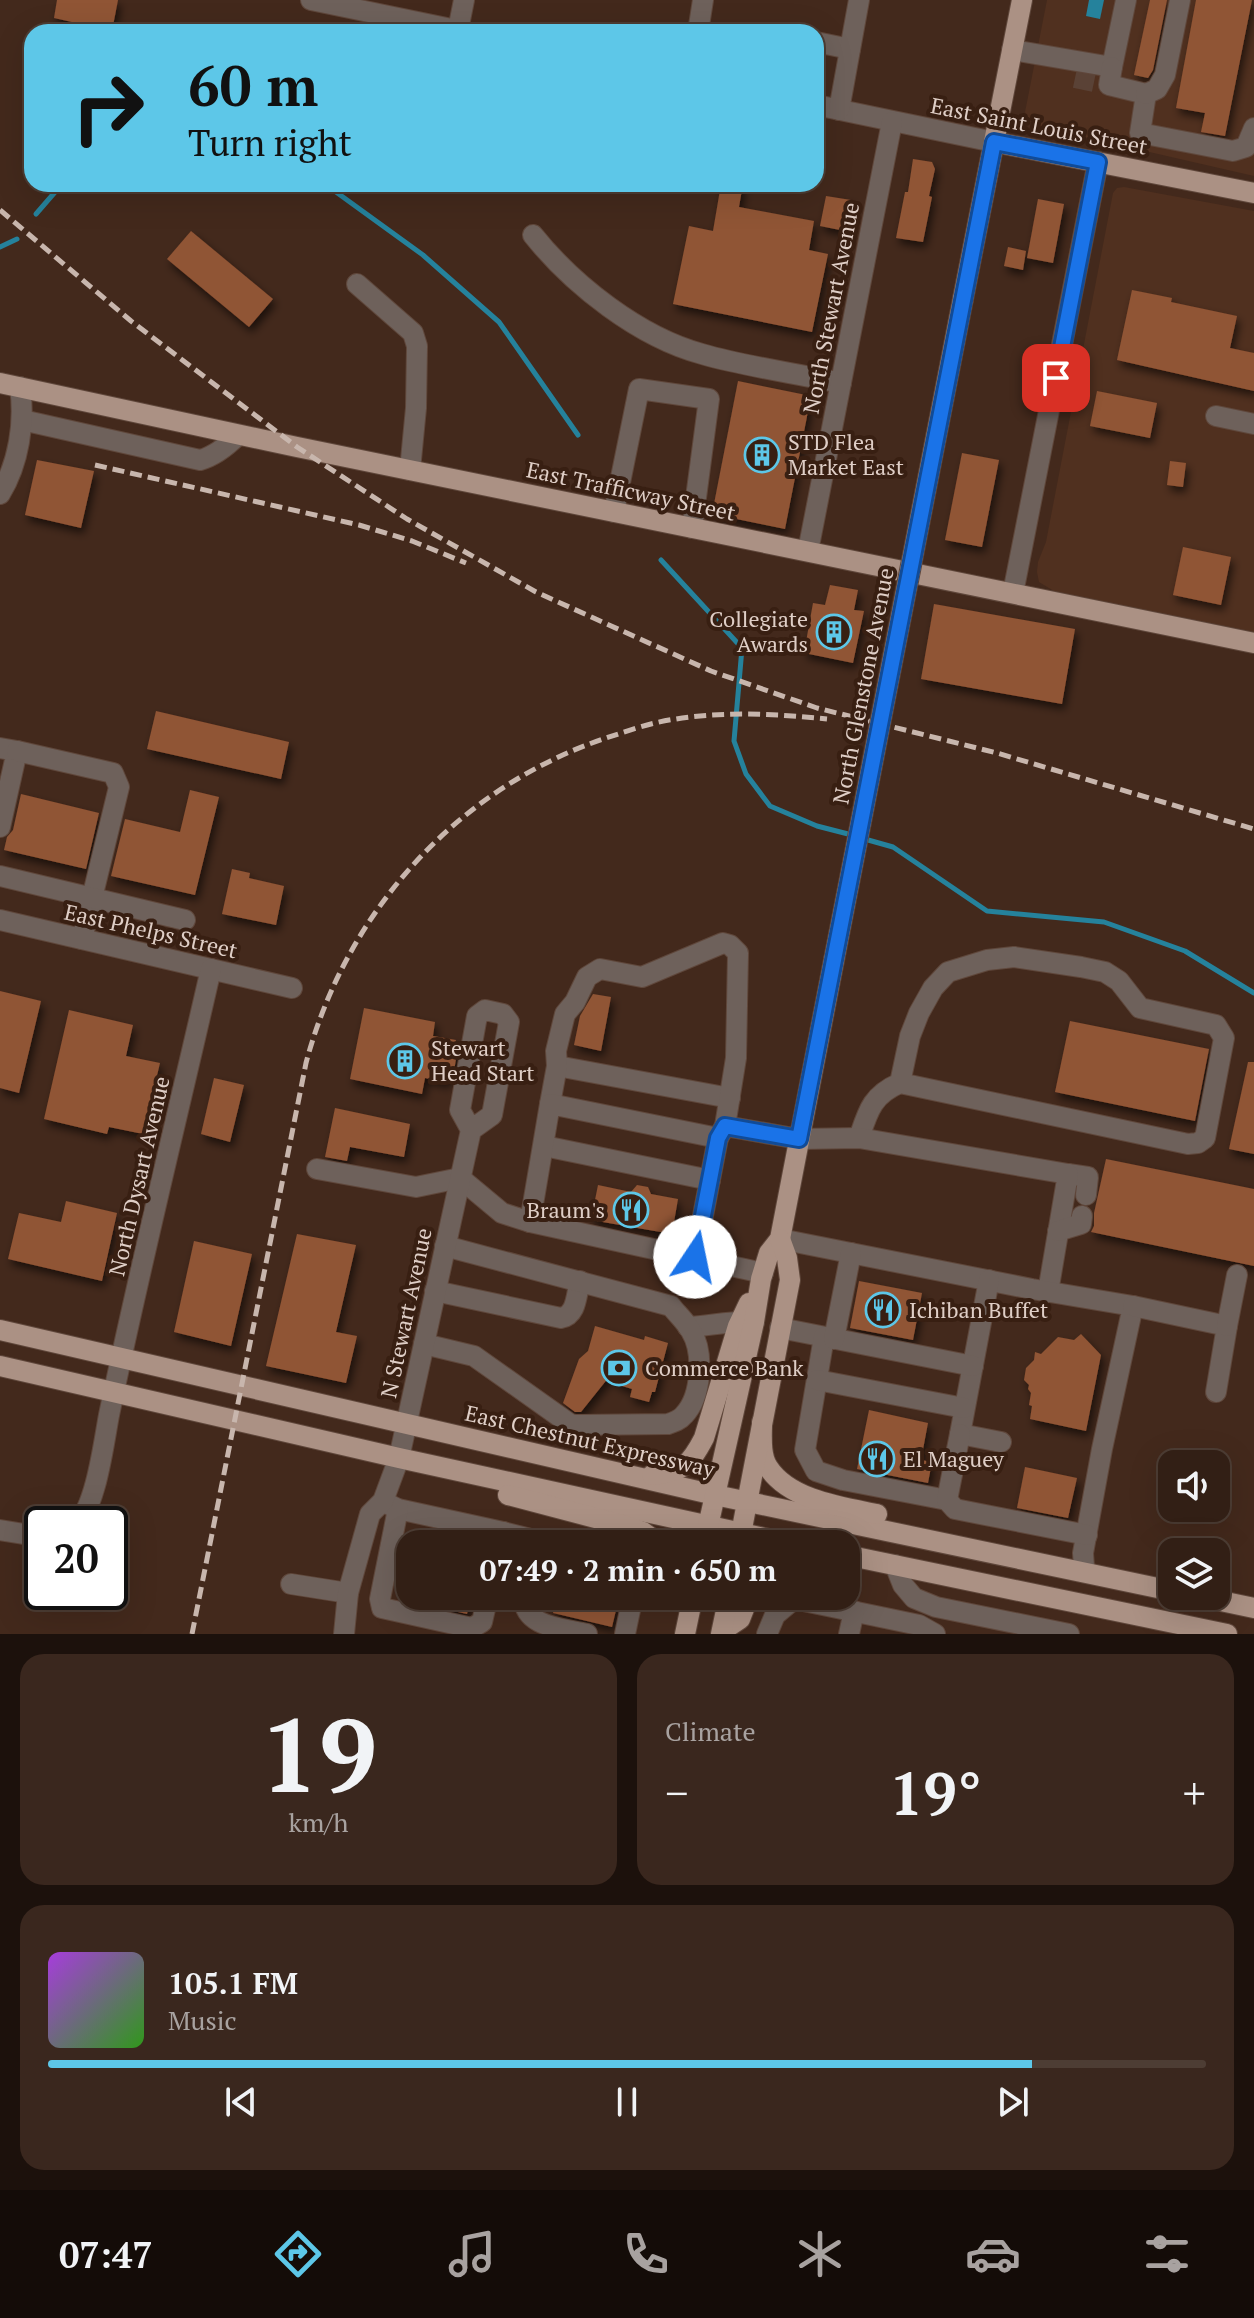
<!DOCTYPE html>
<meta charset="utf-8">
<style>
:root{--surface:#321f15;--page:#3a271e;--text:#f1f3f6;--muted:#a8a2a0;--line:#4d3d34;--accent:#5dc7e8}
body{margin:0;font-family:"PT Serif",serif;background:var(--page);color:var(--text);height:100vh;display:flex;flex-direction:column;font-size:30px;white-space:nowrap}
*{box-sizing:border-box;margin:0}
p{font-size:26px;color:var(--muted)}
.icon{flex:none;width:44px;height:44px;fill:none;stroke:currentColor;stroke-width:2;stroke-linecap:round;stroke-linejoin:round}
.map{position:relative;height:1634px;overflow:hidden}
.panel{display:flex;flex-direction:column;gap:20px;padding:20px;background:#1c110c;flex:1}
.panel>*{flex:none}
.hud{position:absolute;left:24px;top:24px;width:800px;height:168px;border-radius:24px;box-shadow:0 8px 32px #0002,0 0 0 2px var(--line);background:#5dc7e8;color:#111;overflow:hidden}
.buttons{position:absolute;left:1158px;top:1450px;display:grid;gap:16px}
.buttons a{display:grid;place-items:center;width:72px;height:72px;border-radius:16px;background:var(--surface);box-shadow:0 8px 32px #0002,0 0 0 2px var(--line);font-size:40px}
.speed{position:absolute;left:24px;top:1506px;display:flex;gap:16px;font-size:40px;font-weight:700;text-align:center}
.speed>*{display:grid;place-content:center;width:104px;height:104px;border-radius:50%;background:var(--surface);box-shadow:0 8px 32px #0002,0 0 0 2px var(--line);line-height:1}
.speed .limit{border:4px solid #111;border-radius:12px;background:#fff;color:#111}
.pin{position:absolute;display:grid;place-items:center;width:68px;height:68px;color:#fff;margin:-34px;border-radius:16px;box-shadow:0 4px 12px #0006}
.me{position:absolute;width:88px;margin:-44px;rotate:11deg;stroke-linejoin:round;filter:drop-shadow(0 0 6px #0008)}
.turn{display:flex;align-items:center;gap:28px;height:168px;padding:0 32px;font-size:36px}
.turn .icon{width:104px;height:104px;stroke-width:2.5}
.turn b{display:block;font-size:56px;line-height:68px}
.big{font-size:60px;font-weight:700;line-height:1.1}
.panel .card{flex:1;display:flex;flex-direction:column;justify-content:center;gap:12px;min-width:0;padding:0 28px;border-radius:24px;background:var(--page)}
.panel .dial{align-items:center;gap:0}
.dial b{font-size:104px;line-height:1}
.song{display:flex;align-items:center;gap:24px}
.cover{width:96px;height:96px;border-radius:12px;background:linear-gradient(135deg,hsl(280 70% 55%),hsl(110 70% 35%))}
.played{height:8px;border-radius:4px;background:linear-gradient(90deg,var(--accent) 85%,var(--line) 85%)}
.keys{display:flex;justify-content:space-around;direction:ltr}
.heat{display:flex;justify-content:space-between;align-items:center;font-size:44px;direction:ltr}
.panel .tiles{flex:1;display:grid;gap:20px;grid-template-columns:1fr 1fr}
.card:last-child{grid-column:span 2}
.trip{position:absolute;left:396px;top:1530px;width:464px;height:80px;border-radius:24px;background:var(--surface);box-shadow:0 8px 32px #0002,0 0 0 2px var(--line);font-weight:700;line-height:80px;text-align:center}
.tabs{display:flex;height:128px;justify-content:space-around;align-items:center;background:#140c08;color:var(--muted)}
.tabs .icon{width:56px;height:56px}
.tabs .active{color:var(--accent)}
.tabs b{font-size:36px;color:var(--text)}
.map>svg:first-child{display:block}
</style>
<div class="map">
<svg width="1254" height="1634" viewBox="0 0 1254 1634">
<defs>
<filter id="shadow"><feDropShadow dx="3" dy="5.5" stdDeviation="4" flood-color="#0009"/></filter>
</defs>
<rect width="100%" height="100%" fill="#43291c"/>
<g fill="#50301f">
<polygon points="1047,0 1254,0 1254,176 1036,126 1028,120 1025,112"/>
<polygon points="1124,187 1254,211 1254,632 1054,591 1039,582 1037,572 1038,562 1046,542 1113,193 1117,188"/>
</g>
<polygon fill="#25829c" points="1089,0 1104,0 1100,19 1086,16"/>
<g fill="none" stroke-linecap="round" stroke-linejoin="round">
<g stroke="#25829c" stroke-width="5">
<polyline points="325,184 423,255 499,322 578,435"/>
<polyline points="36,214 62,184"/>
<polyline points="0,247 17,239"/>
<polyline points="661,560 742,648 734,741 746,774 770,806 817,826 852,835"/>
<polyline points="861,838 893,847 987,911 1104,922 1185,951 1254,993"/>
</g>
</g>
<g fill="#905434" filter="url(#shadow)">
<polygon points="57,0 118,0 112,31 54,18"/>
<polygon points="1150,0 1167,0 1153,70 1148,78 1134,75"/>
<polygon points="1196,0 1252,0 1225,136 1201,132 1205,113 1176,108"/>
<polygon points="913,159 932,162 935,169 929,196 932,197 923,242 896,238 905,192 908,192"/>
<polygon points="721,184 743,184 739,207 814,221 809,250 828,254 812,332 673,304 689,226 713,231"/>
<polygon points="826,196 851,200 845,231 820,226"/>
<polygon points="1038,199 1064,204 1053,263 1027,258"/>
<polygon points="191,231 273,299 249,327 167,259"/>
<polygon points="1008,247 1026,251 1023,270 1004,266"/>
<polygon points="1132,290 1172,298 1171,302 1237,316 1230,348 1254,353 1254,391 1117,360"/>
<polygon points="738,381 811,396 785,529 712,514"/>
<polygon points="1097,391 1157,403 1150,438 1090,426"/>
<polygon points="962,453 999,460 982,547 945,540"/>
<polygon points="37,460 94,471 81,528 25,515"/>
<polygon points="1170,461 1186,463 1183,487 1167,485"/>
<polygon points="1183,547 1231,557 1221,605 1173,595"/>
<polygon points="830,585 858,590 854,610 864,611 853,663 804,653 813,603 825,605"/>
<polygon points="934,604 1075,629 1062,704 921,679"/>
<polygon points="156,711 289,742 281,779 147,749"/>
<polygon points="190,790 219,797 195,895 111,876 125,819 180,832"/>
<polygon points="21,794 99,813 86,869 4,850 7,837 13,830"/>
<polygon points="232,869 250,873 249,878 284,886 276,925 222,914"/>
<polygon points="0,991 41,1001 19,1093 0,1088"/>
<polygon points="593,994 611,997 601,1051 574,1045 580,1016"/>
<polygon points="364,1008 435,1022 433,1036 456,1040 454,1046 458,1047 453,1077 448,1076 447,1083 425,1078 422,1094 350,1079"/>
<polygon points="69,1010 133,1025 126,1056 160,1063 143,1134 109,1127 107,1134 44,1119"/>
<polygon points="1070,1021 1209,1049 1195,1121 1055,1092"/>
<polygon points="1248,1062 1254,1062 1254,1154 1229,1149"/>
<polygon points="214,1078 244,1085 230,1142 201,1134"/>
<polygon points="335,1108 410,1124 404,1157 350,1147 347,1161 325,1157"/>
<polygon points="1106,1159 1254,1189 1254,1266 1091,1232 1094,1226 1094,1213"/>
<polygon points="598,1185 631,1192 637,1185 648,1187 651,1194 678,1199 672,1234 591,1220"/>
<polygon points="66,1201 117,1213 102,1281 8,1259 19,1213 61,1222"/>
<polygon points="297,1234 356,1245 336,1332 357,1336 346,1383 266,1366"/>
<polygon points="194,1241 252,1254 231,1346 174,1332"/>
<polygon points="859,1281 922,1293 913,1340 850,1328"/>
<polygon points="595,1326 644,1340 645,1336 668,1343 655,1392 652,1392 649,1402 630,1397 632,1389 622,1386 609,1377 581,1412 575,1412 563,1403 579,1359 588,1351"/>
<polygon points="1081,1334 1101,1355 1086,1431 1030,1419 1032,1406 1029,1405 1031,1393 1028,1389 1029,1385 1024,1380 1026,1368 1034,1360 1035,1352 1041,1354 1058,1337 1074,1340"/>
<polygon points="869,1410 928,1423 921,1460 932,1462 928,1483 857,1469"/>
<polygon points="1025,1467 1077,1478 1068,1518 1017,1508"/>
<polygon points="404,1596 471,1596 467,1614 404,1600"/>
<polygon points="557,1596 592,1596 618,1602 612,1627 553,1613"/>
</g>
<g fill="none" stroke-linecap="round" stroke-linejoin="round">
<polyline stroke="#5a4236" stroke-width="20" stroke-dasharray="20 10" stroke-linecap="butt" points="1075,78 1094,82"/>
<g stroke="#5f473b" stroke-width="22">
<g id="minor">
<polyline points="311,0 466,32"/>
<polyline points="458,30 464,0"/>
<polyline points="698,32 703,0"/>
<polyline points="816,42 850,49"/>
<polyline points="1012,50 1112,67 1126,0"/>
<polyline points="1112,67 1109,85 1146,94 1140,133 1233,151 1246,147 1254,128"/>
<polyline points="1146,94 1157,89 1165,75 1180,0"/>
<polyline points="816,105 994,142"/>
<polyline points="839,110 859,0"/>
<path d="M533,235c40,50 106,102 169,119 45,13 93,19 139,29"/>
<polyline points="357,284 413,333 417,346 416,408 410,470"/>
<polyline points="1216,416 1254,424"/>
<path d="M22,420l178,40c15,-4 27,-14 38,-25"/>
<path d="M0,494c19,-31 25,-72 20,-107"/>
<polyline points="614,512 639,389 709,399 692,528"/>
<polyline points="808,551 892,122"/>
<polyline points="1013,593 1098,162"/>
<polyline points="0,748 17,751 0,827"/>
<polyline points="17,751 113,773 119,787 82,939"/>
<polyline points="0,876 185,920"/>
<polyline points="0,920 292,988"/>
<polyline points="557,1066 730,1098"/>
<polyline points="550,1104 557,1066 556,1051 565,1014 575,1002 587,977 600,969 642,977 723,943 730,945 738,953 736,1058 725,1126"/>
<path d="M859,1138c9,-27 13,-43 41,-55l288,61 10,-1 7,-5 19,-100 -8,-13 -76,-17 -21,-27 -14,-9 -24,-5 -67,-10 -27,3 -39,12 -15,16 -14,25 -9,23 -10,47"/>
<polyline points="544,1146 710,1180"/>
<polyline points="317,1169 416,1187 460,1178"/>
<polyline points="1068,1174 1088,1177 1086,1195"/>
<polyline points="460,1178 502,1213 530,1222 550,1104 718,1138 725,1126 799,1139 859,1138 1068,1174 1048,1292"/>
<polyline points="530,1222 763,1273"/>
<polyline points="1058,1231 1081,1224 1082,1216"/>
<polyline points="780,1239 1032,1289 1133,1306 1102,1449 1083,1553 1084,1567 1088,1573"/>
<polyline points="695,1257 718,1138"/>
<polyline points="989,1280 960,1434 1001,1442"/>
<path d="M435,1291l126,27c16,-3 15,-23 19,-37"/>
<polyline points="1133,1306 1227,1326 1216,1392"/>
<polyline points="1227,1326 1237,1275"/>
<path d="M688,1327c22,-1 45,-7 66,-5"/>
<polyline points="780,1328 973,1366"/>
<polyline points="824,1337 805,1450 816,1471 843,1480 947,1500"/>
<polyline points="834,1339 851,1253"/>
<path d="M424,1344l50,12 96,68 6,1 92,-1c6,-2 12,-4 16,-9 18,-19 20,-63 7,-84 -5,-9 -14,-17 -20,-25l-226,-60"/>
<polyline points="817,1380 964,1408"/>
<polyline points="960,1434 947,1500 955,1509 1087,1535"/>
<polyline points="386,1503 398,1509 503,1532 500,1544"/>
<polyline points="398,1509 380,1599 382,1608 472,1628 482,1622 488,1596"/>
<path d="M76,1524c20,-16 28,-83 33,-109 31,-149 68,-297 102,-446"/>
<polyline points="0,1530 42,1537"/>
<polyline points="503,1532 550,1544"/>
<polyline points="895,1565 903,1585 914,1598 936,1607 1069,1634"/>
<polyline points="291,1584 348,1593"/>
<path d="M524,1596c-1,32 39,32 63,38"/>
<polyline points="344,1634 348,1593 370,1514 383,1501 399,1458 471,1130 492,1115 509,1022 503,1014 485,1010 477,1016 460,1110 471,1130"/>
<polyline points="625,1634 633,1596"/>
<polyline points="767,1634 775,1615 794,1599 919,1625 935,1634"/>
<polyline points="849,1634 854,1611"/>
</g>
</g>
<g stroke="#5f473b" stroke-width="22">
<g id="major">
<polyline points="994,142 1254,193"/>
<polyline points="963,299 1022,0"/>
<polyline points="0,383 297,447 1254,643"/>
<polyline points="0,1330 715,1495 1172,1591"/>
<polyline points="0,1366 399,1458 792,1544"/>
<path d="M762,1422c0,14 -2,33 6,45 21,33 74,40 109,47"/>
<path d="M652,1475c31,-3 38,-10 52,-37l34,-112 11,-23"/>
<polyline points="508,1495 626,1526 643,1532 660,1544"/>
<polyline points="704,1544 754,1322 761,1279 769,1253 780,1239 834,960"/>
<polyline points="739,1544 790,1280 787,1258 780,1239"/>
<polyline points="846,1555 1227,1634"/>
<polyline points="1197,1596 1254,1608"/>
<polyline points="722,1631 740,1619 749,1596"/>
<polyline points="685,1634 693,1596"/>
<polyline points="721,1634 729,1596"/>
</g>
</g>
<use href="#minor" stroke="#6e615b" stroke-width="20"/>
<use href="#major" stroke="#ab9184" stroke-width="20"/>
<g stroke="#c8b6ad" stroke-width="5" stroke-dasharray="12 6" stroke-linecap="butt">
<polyline points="0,210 131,321 297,447 407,519 536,592 711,671 817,708 997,753 1254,829"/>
<polyline points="95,465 359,525 412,541 466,563"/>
<path d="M192,1634l114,-571c40,-151 151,-275 300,-325 22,-7 46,-16 70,-19 50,-8 100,-5 151,0"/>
</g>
<g stroke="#5f473b" stroke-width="22" stroke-linecap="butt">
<polyline id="major-bridge" points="834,960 963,299"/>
</g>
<use href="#major-bridge" stroke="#ab9184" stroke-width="20"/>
</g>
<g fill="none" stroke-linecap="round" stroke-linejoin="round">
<g stroke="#114b97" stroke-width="20">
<polyline id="route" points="695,1257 718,1138 725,1126 799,1139 994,142 1098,162 1056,378"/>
</g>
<use href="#route" stroke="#1a73e8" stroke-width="14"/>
</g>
<defs>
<g id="building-ring" transform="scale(1.8)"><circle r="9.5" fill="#381f12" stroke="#5dc7e8" stroke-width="1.5"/><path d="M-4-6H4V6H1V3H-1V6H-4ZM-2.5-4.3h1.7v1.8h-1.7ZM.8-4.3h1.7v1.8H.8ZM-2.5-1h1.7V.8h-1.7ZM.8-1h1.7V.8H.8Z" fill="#5dc7e8"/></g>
<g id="restaurant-ring" transform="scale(1.8)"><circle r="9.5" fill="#381f12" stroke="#5dc7e8" stroke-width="1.5"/><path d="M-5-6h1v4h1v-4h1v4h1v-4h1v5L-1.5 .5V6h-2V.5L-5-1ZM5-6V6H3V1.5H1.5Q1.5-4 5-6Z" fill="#5dc7e8"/></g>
<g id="bank-ring" transform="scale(1.8)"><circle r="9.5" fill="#381f12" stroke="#5dc7e8" stroke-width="1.5"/><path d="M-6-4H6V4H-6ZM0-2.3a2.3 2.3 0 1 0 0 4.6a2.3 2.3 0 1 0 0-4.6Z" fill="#5dc7e8"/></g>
</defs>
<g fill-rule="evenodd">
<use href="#building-ring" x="762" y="455"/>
<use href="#building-ring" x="834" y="632"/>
<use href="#building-ring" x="405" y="1061"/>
<use href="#restaurant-ring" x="631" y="1210"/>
<use href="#restaurant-ring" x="883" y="1310"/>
<use href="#bank-ring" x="619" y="1368"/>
<use href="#restaurant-ring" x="877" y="1459"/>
</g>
<g text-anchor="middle" stroke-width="8" stroke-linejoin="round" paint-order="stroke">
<g font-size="22" fill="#dfcec6" stroke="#381f12">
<text transform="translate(1039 126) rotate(11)" y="8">East Saint Louis Street</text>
<text transform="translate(831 308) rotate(-79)" y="8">North Stewart Avenue</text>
<text transform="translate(631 491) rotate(12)" y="8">East Trafficway Street</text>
<text transform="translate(863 686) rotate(-79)" y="8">North Glenstone Avenue</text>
<text transform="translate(151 931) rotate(13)" y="8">East Phelps Street</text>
<text transform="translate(139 1176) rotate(-77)" y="8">North Dysart Avenue</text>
<text transform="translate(406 1313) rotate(-78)" y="8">N Stewart Avenue</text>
<text transform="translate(590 1441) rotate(13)" y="8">East Chestnut Expressway</text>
</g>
<g font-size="22" fill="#dfcec6" stroke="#381f12" text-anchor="start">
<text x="788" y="450">STD Flea<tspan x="788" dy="25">Market East</tspan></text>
<text x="808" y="627" text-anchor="end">Collegiate<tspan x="808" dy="25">Awards</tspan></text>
<text x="431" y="1056">Stewart<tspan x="431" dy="25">Head Start</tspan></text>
<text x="605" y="1218" text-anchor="end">Braum's</text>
<text x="909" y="1318">Ichiban Buffet</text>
<text x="645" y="1376">Commerce Bank</text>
<text x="903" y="1467">El Maguey</text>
</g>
</g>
</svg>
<div class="buttons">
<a><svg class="icon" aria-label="sound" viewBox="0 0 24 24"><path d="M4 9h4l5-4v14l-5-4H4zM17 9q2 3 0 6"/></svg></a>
<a><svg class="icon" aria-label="layers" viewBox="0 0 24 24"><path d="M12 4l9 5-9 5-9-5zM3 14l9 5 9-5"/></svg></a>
</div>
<div class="speed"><div class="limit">20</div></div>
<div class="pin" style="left:1056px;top:378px;background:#d93025"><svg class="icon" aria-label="arrive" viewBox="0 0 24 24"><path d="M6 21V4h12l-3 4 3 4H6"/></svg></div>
<svg class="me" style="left:695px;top:1257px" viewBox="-20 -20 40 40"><circle r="19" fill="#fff"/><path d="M0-13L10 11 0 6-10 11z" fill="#1a73e8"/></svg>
<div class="trip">07:49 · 2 min · 650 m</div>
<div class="hud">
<div class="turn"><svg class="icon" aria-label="right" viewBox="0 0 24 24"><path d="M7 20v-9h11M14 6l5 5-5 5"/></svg><div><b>60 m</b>Turn right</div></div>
</div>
</div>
<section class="panel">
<div class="tiles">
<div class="card dial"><b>19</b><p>km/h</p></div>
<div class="card"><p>Climate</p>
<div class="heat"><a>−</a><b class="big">19°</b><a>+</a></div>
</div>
<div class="card">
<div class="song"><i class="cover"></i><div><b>105.1 FM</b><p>Music</p></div></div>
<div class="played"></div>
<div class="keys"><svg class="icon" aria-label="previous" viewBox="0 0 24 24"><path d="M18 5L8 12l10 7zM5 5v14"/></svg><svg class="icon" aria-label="pause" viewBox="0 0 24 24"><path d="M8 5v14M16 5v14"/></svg><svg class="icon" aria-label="next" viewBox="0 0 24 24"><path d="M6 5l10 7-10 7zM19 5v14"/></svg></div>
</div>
</div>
</section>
<nav class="tabs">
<b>07:47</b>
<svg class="icon active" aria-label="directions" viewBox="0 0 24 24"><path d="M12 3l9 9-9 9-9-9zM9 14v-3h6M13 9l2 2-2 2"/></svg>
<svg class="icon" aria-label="music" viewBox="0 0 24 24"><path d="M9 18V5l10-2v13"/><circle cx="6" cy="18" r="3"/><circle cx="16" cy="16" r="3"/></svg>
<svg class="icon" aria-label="phone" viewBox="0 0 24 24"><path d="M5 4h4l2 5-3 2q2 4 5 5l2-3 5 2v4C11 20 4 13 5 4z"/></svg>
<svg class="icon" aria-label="climate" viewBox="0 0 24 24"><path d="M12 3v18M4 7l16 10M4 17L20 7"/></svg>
<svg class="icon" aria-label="car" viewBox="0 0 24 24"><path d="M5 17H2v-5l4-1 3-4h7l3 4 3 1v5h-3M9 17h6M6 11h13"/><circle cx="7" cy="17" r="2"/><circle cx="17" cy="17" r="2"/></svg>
<svg class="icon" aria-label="filters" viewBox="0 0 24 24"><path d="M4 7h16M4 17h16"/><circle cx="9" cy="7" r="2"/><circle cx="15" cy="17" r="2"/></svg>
</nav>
